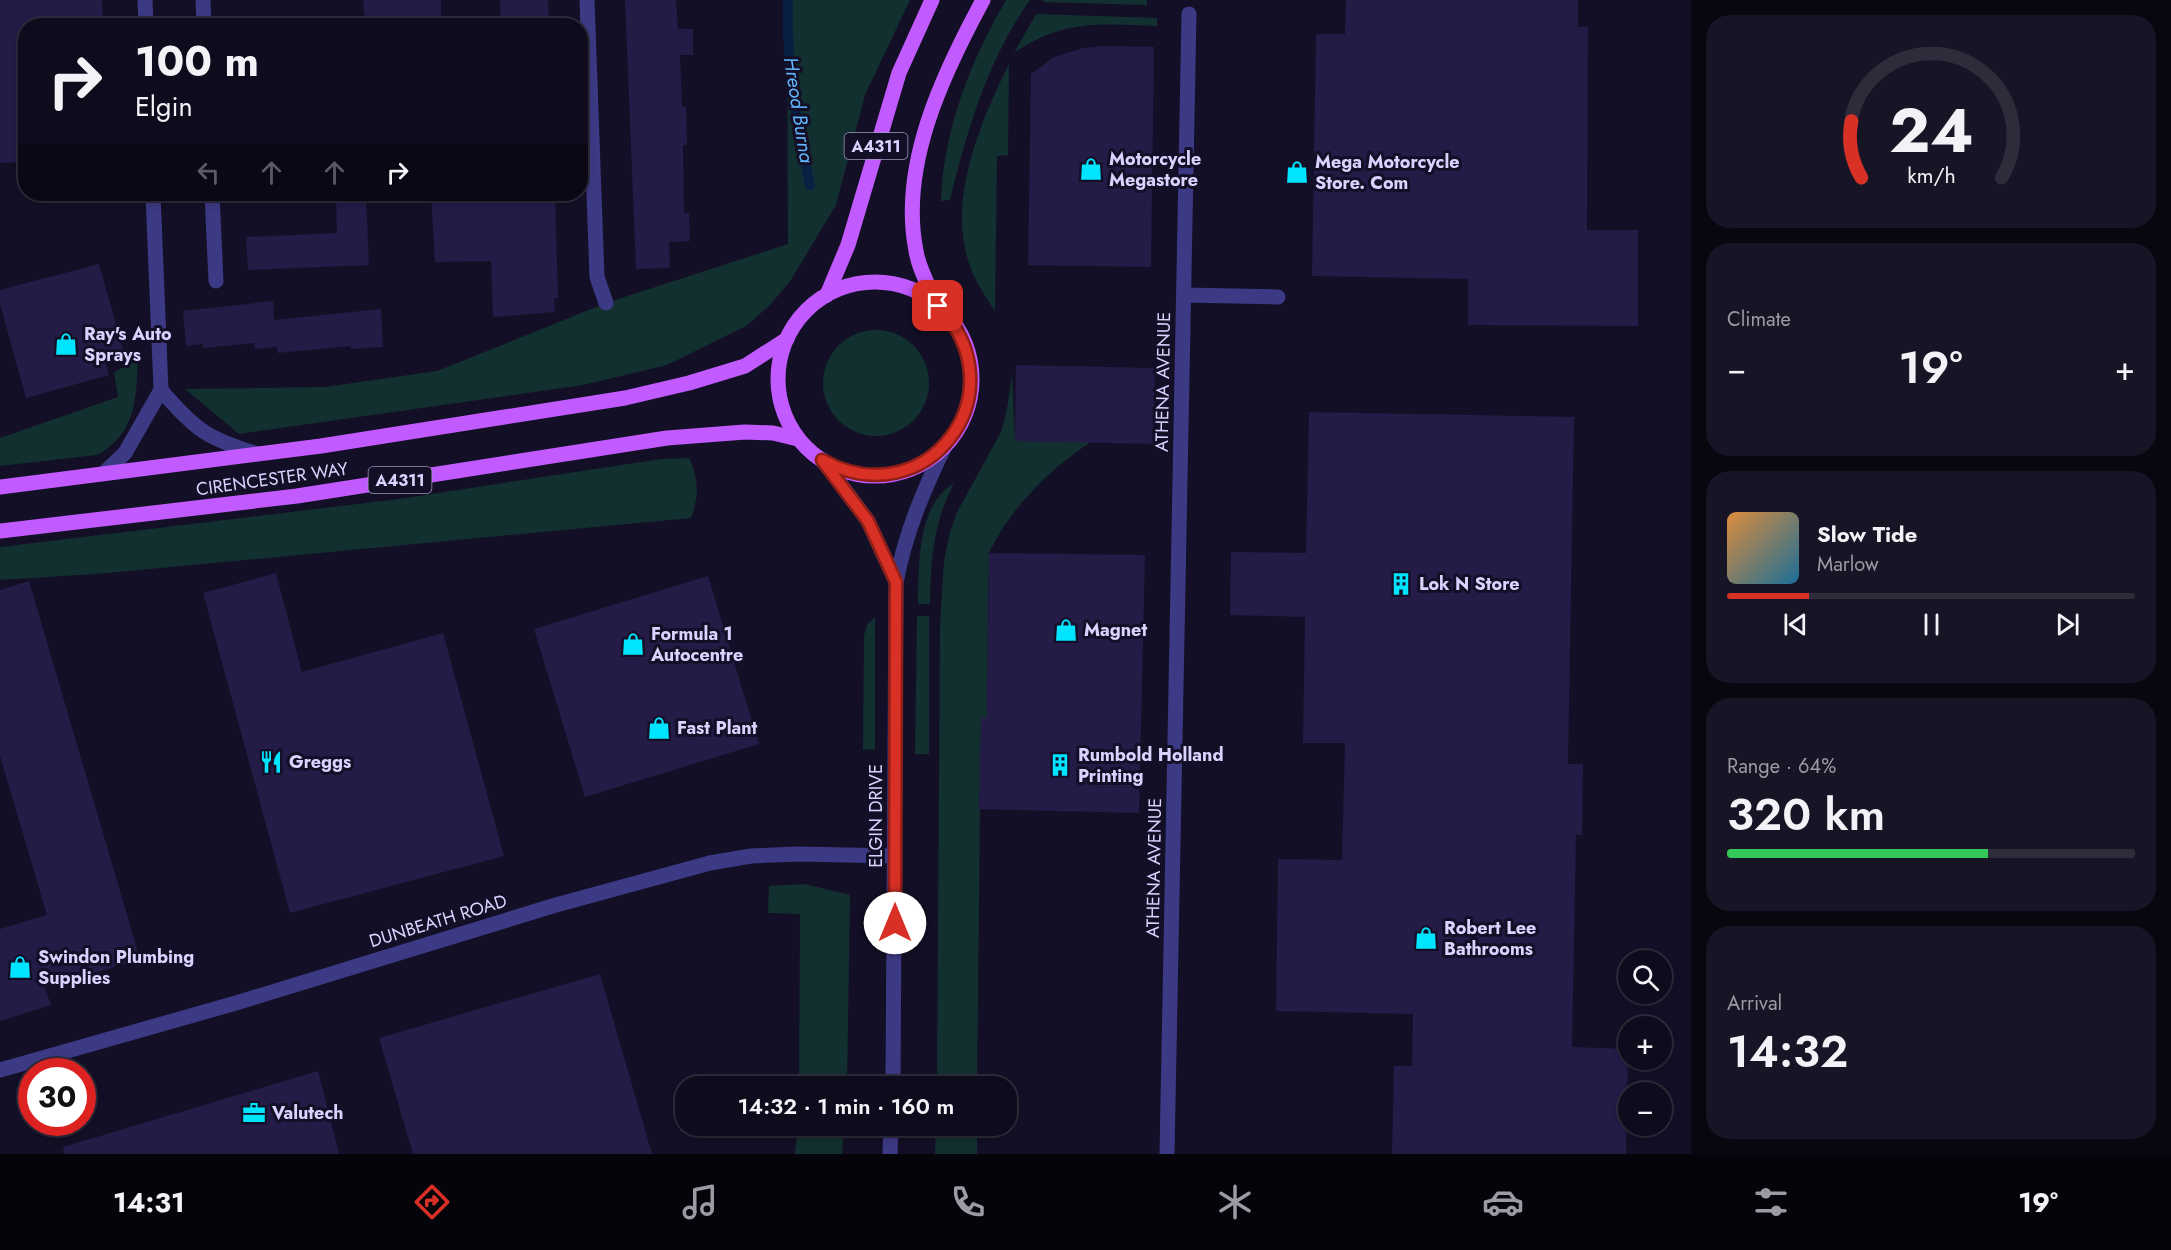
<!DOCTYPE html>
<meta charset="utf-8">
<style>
:root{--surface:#0e0b1c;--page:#171425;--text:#f1f3f6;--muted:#9b9ba3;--line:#2e2b3b;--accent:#d93025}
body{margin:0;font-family:Jost,sans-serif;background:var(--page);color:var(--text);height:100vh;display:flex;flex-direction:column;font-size:22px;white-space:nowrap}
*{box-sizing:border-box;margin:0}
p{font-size:20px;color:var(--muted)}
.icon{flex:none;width:33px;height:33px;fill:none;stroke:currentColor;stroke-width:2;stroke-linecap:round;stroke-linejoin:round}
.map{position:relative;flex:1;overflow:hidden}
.side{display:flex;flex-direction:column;gap:15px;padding:15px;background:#08060f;width:480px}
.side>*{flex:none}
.banner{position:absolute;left:18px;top:18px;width:570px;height:183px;border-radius:24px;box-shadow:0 3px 9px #0003,0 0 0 2px var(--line);background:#0e0b1c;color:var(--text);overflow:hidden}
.controls{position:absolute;left:1618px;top:950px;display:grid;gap:12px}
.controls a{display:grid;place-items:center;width:54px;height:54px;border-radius:50%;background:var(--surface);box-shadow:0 3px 9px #0003,0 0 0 2px var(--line);font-size:30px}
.speed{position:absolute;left:18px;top:1058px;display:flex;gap:12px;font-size:30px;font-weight:700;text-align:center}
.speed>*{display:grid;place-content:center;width:78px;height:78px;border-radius:50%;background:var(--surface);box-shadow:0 3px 9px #0003,0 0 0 2px var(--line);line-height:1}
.speed .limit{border:9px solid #d22;background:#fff;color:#111}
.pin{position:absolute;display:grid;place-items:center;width:51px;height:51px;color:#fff;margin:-26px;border-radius:12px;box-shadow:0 3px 9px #0006}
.me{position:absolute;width:66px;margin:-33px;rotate:0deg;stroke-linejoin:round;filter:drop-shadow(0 0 4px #0008)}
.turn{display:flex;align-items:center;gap:21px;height:126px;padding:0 18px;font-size:27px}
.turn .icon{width:78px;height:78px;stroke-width:2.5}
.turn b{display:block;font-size:42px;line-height:51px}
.lanes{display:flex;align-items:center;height:57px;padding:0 18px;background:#0003;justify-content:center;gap:30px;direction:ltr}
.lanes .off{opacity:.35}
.big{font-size:45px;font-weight:600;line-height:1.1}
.side .widget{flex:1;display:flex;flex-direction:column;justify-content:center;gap:9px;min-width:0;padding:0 21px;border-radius:24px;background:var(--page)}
.side .dial{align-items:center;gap:0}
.dial svg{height:156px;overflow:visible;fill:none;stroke:var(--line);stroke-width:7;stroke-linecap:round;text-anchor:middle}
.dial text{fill:var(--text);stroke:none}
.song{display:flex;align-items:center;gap:18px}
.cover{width:72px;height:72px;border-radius:9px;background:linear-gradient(135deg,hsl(30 70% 55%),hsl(200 70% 35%))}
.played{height:6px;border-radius:3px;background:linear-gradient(90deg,var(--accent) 20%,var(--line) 20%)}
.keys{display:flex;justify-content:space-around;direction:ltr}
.heat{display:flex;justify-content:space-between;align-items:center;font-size:33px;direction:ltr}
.charge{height:9px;border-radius:4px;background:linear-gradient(90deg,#34c759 64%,var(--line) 0)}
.trip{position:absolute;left:675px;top:1076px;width:342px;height:60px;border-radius:24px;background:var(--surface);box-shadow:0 3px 9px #0003,0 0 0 2px var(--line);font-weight:600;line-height:60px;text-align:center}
.dock{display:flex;height:96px;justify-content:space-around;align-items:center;background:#06040b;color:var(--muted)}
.dock .icon{width:42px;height:42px}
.dock .selected{color:var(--accent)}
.dock b{font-size:27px;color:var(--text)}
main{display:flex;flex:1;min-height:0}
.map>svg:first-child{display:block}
</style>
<main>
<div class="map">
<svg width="1691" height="1154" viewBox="0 0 1691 1154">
<rect width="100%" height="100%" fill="#130f26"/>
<g fill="#12302f">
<polygon points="787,0 910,0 865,95 836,205 791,280 771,304 746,326 667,365 583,385 239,434 185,389 325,387 437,371 606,303 788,244"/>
<path d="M1006,0h24c-42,59 -63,131 -80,200l-9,1c3,-73 29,-139 65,-201z"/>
<polygon points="1044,0 1147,0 1147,5 1042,2"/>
<path d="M1036,14l121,4v8c-57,-2 -93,-7 -143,27z"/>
<path d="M1009,64l-1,91 -11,1 -2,155c-10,-15 -20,-30 -26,-48 -22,-63 12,-143 40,-199z"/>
<circle cx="876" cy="383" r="53"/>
<path d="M138,360c-2,40 -2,74 -41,95l-97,11v-28l118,-41 -4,-25z"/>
<path d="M1012,374l3,67 76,1c-41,27 -81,66 -102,111l-2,151 19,15 -25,-1 -4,368h-40l3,-461 4,-64 5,-25 7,-22 45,-82 6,-23z"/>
<path d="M689,458c10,22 10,38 2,60l-595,56 -96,6v-33l399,-48 262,-40z"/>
<path d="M954,483c-21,42 -23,75 -24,121h-12c1,-38 -2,-98 36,-121z"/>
<polygon points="917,616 929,616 929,754 915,754"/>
<polygon points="875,618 875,749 863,750 864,635 868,623"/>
<polygon points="805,884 850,895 847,1086 799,1086 800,914 768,913 769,886"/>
<polygon points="798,1125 844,1125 842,1154 795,1154"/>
<polygon points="936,1125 977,1125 977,1154 935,1154"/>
</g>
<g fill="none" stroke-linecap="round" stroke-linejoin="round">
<path stroke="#0a1f44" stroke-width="10" d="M788,0c-2,63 8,123 22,185"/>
</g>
<g fill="#241b47">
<polygon points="0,0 102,0 103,26 26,26 26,162 0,163"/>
<polygon points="363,0 441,0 441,26 365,26"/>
<polygon points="500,0 548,0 549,26 501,26"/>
<polygon points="625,0 676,0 678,29 693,29 693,55 680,55 682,107 686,107 687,145 683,145 684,213 689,213 690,241 669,242 670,268 636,269"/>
<polygon points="1346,0 1578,0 1578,27 1588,27 1587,230 1638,230 1638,326 1468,325 1468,279 1312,276 1316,34 1345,34"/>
<polygon points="1104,46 1154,47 1151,267 1028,265 1031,74 1054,57 1083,48"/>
<polygon points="431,194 555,194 558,298 554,298 555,312 493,317 491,261 435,262"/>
<polygon points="366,196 369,265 248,270 246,237 337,233 336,198"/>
<polygon points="99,264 124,353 104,358 109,375 26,398 0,304 0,290"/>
<polygon points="273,301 274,320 381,309 383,347 351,349 351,346 278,353 277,347 255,349 254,343 203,348 203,344 186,346 183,311"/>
<polygon points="1016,365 1155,368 1153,444 1015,441"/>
<polygon points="1309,412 1574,417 1568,764 1583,764 1582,835 1576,835 1572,1047 1628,1049 1626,1154 1392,1154 1394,1066 1412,1066 1413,1014 1276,1011 1278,859 1342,860 1345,743 1303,743 1305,617 1230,615 1231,552 1306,553"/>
<polygon points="989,553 1145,555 1139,813 979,809 981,718 987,718"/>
<polygon points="276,573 302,672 443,633 504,856 290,913 203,593"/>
<polygon points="708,576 759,744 585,797 534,629"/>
<polygon points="29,581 140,959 45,988 51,1005 0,1021 0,929 47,915 0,756 0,590"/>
<polygon points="600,974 652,1154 413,1154 379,1038"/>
<polygon points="318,1071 339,1154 64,1154 63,1147"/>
</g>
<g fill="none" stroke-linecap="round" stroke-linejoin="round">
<g stroke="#3d3a85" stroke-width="15">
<polyline points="145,0 146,26"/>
<polyline points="203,0 204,26"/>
<polyline points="587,0 597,277 606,303"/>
<polyline points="212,194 216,281"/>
<polyline points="1184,295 1278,297"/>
<path d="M161,390c34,40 47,49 97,64"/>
<polyline points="823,460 868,521 895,580"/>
<polyline points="103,474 125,453 161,390 153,194"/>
<polyline points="0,1070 236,1003 556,905 710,863 751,856 798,854 895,856"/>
<path d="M893,1086l3,-503c9,-50 28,-94 50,-139"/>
<polyline points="890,1154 891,1125"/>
<polyline points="1167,1154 1189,14"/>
</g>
<g stroke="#c25bff" stroke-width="15">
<circle cx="875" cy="379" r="97"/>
<polyline points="827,295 848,245 899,73 932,0"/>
<path d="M938,306c-8,-18 -19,-36 -22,-55 -17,-86 27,-177 67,-251"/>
<polyline points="0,487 321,446 625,398 689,383 745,366 787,339"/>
<polyline points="0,531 297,496 667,438 745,432 773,433 798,439"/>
</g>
</g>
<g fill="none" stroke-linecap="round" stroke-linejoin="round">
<g stroke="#8d1f18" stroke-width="15">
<path id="route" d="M895,923l1,-341 -28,-61 -46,-61c105,58 200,-68 116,-154"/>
</g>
<use href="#route" stroke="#d93025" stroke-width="10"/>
</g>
<defs>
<g id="shop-bare" transform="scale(1.8)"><path d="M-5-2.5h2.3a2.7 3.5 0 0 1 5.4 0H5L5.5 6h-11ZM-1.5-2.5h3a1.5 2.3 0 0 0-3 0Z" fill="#00e5ff" stroke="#130f26" stroke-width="2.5" paint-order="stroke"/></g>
<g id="building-bare" transform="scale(1.8)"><path d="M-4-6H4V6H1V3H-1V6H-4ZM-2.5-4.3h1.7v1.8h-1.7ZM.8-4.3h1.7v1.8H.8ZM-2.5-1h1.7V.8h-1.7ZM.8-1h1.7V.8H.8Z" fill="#00e5ff" stroke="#130f26" stroke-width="2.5" paint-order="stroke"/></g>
<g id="restaurant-bare" transform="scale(1.8)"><path d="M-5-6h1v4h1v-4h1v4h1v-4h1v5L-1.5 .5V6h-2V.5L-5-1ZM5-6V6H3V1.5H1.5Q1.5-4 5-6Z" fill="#00e5ff" stroke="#130f26" stroke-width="2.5" paint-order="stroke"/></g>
<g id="office-bare" transform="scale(1.8)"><path d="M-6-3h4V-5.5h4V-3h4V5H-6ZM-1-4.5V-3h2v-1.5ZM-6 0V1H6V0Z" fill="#00e5ff" stroke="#130f26" stroke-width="2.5" paint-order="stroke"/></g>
</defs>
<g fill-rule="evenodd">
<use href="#shop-bare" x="1091" y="169"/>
<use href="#shop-bare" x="1297" y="172"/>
<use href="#shop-bare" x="66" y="344"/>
<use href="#building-bare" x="1401" y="584"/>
<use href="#shop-bare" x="1066" y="630"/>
<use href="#shop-bare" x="633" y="644"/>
<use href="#shop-bare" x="659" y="728"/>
<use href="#restaurant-bare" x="271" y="762"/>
<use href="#building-bare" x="1060" y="765"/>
<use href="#shop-bare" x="1426" y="938"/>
<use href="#shop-bare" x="20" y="967"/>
<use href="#office-bare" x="254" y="1113"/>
</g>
<g text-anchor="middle" stroke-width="6" stroke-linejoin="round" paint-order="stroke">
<g fill="#130f26" stroke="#9e99be" stroke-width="1.5">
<rect x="844.5" y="133" width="63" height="26" rx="4.5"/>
<rect x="368.5" y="467" width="63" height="26" rx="4.5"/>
</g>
<g font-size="16" font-weight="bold" fill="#d9d4ff">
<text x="876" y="152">A4311</text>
<text x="400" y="486">A4311</text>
</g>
<g font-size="18" font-weight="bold" fill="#d9d4ff" stroke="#130f26" text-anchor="start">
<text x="1109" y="165">Motorcycle<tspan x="1109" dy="21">Megastore</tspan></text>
<text x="1315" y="168">Mega Motorcycle<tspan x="1315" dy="21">Store. Com</tspan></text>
<text x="84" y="340">Ray's Auto<tspan x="84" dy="21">Sprays</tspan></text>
<text x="1419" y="590">Lok N Store</text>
<text x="1084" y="636">Magnet</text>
<text x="651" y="640">Formula 1<tspan x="651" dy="21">Autocentre</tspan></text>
<text x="677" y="734">Fast Plant</text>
<text x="1078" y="761">Rumbold Holland<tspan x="1078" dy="21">Printing</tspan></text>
<text x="289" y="768">Greggs</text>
<text x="1444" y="934">Robert Lee<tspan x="1444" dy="21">Bathrooms</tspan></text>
<text x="38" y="963">Swindon Plumbing<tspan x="38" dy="21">Supplies</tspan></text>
<text x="272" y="1119">Valutech</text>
</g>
<g font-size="18" fill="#d9d4ff" stroke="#130f26">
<text transform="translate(1163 382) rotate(-89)" y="6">ATHENA AVENUE</text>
<text transform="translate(272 479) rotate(-8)" y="6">CIRENCESTER WAY</text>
<text transform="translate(876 816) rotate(-90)" y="6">ELGIN DRIVE</text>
<text transform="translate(1154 868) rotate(-89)" y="6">ATHENA AVENUE</text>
<text transform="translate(438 921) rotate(-17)" y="6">DUNBEATH ROAD</text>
</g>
<g font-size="20" font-style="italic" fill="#62b6ff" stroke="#130f26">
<text transform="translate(799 110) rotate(81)" y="7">Hreod Burna</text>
</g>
</g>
</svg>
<div class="controls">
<a><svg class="icon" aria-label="search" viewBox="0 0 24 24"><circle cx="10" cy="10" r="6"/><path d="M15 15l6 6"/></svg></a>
<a>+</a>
<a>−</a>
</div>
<div class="speed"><div class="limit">30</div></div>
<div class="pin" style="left:938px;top:306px;background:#d93025"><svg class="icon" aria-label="arrive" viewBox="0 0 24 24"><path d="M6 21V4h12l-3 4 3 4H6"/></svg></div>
<svg class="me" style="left:895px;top:923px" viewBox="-20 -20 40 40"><circle r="19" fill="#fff"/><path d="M0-13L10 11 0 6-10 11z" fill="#d93025"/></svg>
<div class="trip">14:32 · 1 min · 160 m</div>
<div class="banner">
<div class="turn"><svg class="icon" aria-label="right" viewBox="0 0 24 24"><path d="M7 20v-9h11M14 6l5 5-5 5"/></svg><div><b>100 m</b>Elgin</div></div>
<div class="lanes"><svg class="icon off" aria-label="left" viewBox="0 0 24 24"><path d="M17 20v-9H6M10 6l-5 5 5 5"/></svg><svg class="icon off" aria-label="ahead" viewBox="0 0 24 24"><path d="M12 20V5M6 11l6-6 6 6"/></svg><svg class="icon off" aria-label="ahead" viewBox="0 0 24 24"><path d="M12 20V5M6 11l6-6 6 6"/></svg><svg class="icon" aria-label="right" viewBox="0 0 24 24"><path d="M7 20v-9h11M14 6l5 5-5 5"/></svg></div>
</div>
</div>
<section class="side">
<div class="widget dial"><svg viewBox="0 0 100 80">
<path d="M14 69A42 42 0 1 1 86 69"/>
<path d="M14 69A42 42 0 0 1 9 40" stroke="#d93025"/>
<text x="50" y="56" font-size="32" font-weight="700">24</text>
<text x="50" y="72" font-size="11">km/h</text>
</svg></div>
<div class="widget"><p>Climate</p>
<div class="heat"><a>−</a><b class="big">19°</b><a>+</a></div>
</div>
<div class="widget">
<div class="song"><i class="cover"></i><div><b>Slow Tide</b><p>Marlow</p></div></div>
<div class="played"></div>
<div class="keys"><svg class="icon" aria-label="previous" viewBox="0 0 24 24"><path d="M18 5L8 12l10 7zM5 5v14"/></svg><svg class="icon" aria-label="pause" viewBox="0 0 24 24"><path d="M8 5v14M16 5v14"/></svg><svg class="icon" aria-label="next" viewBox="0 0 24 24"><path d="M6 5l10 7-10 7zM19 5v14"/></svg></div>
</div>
<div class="widget"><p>Range · 64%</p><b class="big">320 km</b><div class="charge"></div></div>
<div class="widget"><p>Arrival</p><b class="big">14:32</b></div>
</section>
</main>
<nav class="dock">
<b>14:31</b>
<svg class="icon selected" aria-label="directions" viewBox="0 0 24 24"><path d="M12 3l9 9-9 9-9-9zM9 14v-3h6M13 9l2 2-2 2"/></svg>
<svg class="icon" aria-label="music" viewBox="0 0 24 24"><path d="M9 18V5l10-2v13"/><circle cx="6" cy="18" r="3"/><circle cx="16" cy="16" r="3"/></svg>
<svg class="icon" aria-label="phone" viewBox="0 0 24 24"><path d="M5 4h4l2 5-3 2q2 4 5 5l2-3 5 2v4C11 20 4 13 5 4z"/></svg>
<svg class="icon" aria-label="climate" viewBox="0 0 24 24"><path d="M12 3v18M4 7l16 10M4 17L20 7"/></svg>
<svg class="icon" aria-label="car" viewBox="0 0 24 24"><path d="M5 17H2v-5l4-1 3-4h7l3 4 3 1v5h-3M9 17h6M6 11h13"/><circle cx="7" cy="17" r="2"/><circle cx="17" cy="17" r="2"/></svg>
<svg class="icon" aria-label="filters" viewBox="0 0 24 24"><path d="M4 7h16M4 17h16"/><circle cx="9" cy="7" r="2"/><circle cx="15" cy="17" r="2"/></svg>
<b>19°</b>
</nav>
